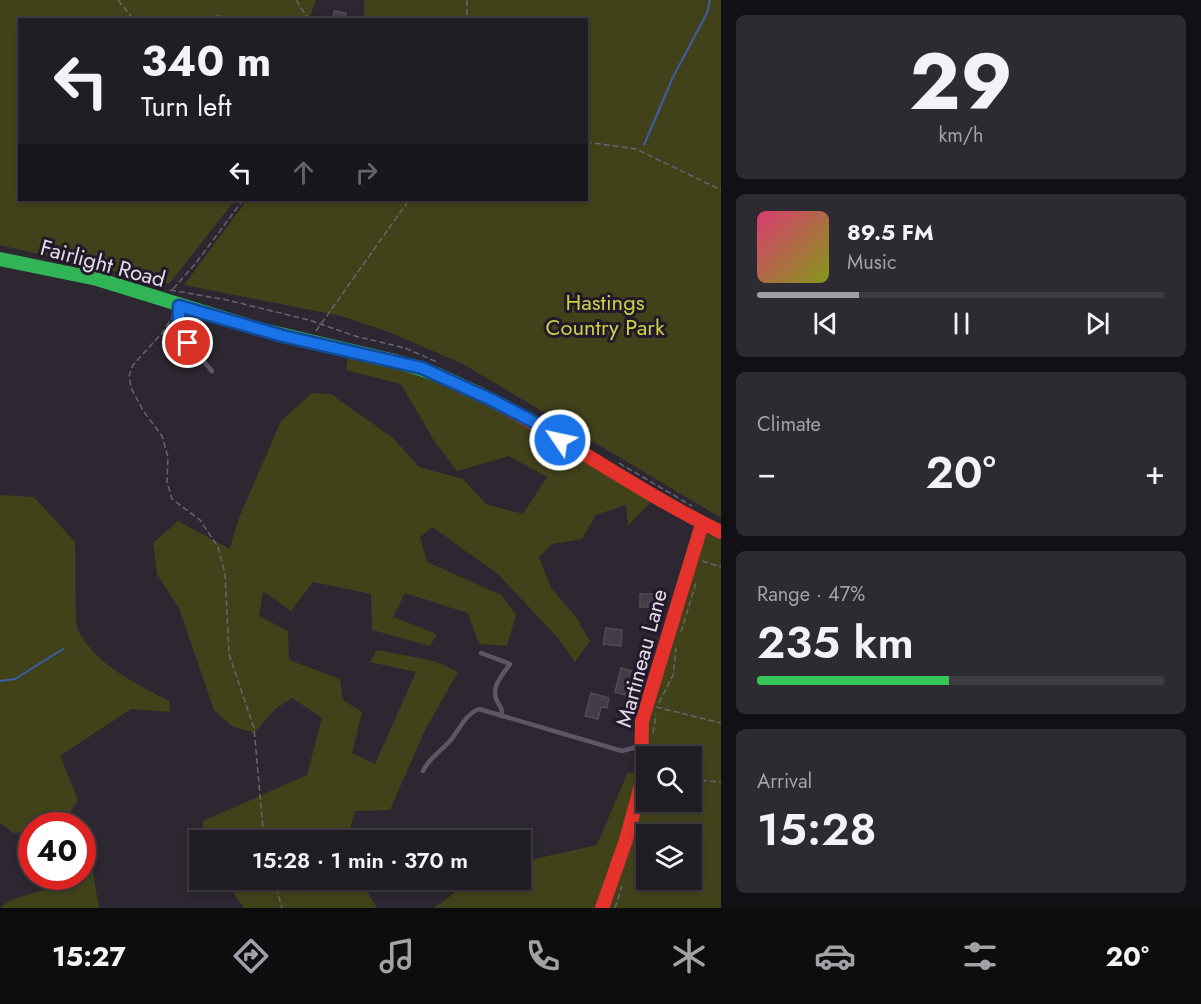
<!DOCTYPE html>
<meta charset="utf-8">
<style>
:root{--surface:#211d24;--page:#2d2a31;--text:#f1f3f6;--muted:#a2a2a6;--line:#3e3b41;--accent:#a29da8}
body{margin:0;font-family:Jost,sans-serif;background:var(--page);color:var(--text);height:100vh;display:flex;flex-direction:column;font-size:22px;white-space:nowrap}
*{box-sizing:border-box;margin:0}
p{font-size:20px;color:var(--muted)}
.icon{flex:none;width:33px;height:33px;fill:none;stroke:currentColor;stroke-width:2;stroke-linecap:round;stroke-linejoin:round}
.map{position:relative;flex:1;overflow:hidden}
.drawer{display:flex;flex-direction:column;gap:15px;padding:15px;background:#121014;width:480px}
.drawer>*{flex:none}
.top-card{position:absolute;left:18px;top:18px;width:570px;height:183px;border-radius:0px;box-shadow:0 3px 9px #0003,0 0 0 2px var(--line);background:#211d24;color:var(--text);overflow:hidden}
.buttons{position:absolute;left:636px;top:746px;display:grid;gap:12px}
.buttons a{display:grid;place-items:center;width:66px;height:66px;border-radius:0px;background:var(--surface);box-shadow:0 3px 9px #0003,0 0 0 2px var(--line);font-size:30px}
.speed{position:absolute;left:18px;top:812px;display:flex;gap:12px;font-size:30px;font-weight:700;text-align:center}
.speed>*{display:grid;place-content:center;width:78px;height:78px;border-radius:50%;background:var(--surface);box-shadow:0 3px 9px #0003,0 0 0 2px var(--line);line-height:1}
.speed .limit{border:9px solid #d22;background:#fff;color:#111}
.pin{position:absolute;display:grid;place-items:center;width:51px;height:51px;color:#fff;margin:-26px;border:3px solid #fff;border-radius:50%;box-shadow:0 2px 6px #0007}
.me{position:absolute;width:66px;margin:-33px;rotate:304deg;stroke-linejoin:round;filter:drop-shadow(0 0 4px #0008)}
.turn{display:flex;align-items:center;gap:21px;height:126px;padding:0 24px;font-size:27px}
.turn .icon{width:78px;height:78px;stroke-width:2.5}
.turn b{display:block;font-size:42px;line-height:51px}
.lanes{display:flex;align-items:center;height:57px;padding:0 24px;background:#0003;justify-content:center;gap:30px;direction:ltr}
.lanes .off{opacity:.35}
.big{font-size:45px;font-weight:600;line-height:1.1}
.drawer .card{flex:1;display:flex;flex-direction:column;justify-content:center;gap:9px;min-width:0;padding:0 21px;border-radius:9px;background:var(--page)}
.drawer .dial{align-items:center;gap:0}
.dial b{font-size:78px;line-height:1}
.song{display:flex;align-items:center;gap:18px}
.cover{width:72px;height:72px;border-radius:9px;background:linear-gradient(135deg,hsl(340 70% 55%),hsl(70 70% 35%))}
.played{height:6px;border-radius:3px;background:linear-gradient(90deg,var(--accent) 25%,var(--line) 25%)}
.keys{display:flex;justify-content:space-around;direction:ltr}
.heat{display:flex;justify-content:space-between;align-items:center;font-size:33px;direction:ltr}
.charge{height:9px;border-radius:4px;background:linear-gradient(90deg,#34c759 47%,var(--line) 0)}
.trip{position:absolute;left:189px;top:830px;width:342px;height:60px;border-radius:0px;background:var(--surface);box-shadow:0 3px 9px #0003,0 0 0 2px var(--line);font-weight:600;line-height:60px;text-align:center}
.tabs{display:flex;height:96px;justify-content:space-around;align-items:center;background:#0d0c0e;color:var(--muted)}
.tabs .icon{width:42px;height:42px}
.tabs .active{color:var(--accent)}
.tabs b{font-size:27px;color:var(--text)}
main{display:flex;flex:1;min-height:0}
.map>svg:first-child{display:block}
</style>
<main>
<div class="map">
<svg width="721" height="908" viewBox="0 0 721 908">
<rect width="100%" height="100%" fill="#2c2730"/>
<g fill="#42421a" fill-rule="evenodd">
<polygon points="0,0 316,0 309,19 20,20 20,200 235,200 169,284 0,245"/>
<polygon points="364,0 721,0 721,518 463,364 389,332 341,316 184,285 247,200 586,200 586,20 364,19"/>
<polygon points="349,351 422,368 655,497 628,526 626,505 596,515 582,539 552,544 539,557 551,588 576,617 590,641 575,662 558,638 498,574 432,527 420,537 427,562 501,595 516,615 507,646 479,644 468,613 405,593 393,617 437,634 430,646 372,630 371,594 313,582 291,611 263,591 259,616 288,631 289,660 340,679 343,700 362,712 352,753 375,764 416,672 370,662 377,650 434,661 458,672 425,730 390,810 355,811 347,840 202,840 203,821 307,775 322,718 292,698 275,709 254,733 232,726 214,710 179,608 157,574 153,543 178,521 230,549 238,520 281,421 312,393 331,394 393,438 419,467 463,479 486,504 523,514 547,477 509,456 457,471 433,439 401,384 346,370"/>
<path d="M0,495l34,2 41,45c1,15 -1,79 3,88 17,35 59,54 91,71l1,11 -39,-3 -71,47 18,44 -16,25h-30l-1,7 -18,1 -13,-10z"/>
<path d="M706,533l15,5v370h-112l13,-41 24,-145zM646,756h46v45h-46zM646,834h46v45h-46z"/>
<polygon points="628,772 640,775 602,908 434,908 473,879 520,879 521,862 597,845"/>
<path d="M92,867l7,41h-99c15,-14 42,-15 61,-23 8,-3 13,-9 21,-9l1,-3z"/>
<polygon points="223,879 360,879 377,908 244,908"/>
</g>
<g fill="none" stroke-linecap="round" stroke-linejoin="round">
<g stroke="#3b5fa5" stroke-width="2">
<polyline points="644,145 673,77 707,13 710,0"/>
<polyline points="0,681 15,679 63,649"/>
</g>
</g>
<g fill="#423d46" stroke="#504c54" stroke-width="1.5">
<polygon points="334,11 346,13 346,20 333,20"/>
<polygon points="640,594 660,594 660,602 648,602 648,607 640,607"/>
<polygon points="606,628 622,630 621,646 603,644"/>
<polygon points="621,668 638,673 636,681 630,680 626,695 615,692"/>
<polygon points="591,693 609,698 607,708 601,707 598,719 585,716"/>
</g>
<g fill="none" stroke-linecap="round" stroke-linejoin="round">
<g stroke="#686470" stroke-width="1.5" stroke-dasharray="6 3" stroke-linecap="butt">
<polyline points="118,0 134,20"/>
<polyline points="296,0 309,20"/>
<polyline points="467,0 467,20"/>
<polyline points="179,20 221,16 252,20"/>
<polyline points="586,142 636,149 721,190"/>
<polyline points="173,289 196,263 243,200"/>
<polyline points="170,290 227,300 309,320 355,336 405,348 437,362"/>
<polyline points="174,314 163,332 133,365 129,376 131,388 144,412 162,436 168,457 167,482 172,499 200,520 218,547 225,574 229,654 254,728 264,840"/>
<polyline points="316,331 409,200"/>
<polyline points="619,463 692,506"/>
<polyline points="702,561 721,567"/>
<polyline points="681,632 696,583"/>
<polyline points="659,703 673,675 676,648"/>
<polyline points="656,707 721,723"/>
<polyline points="653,733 656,714"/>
<polyline points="653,746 655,756"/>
<polyline points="692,780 721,782"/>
<polyline points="274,879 282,908"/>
<polyline points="615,908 622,886"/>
</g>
<g stroke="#5c5666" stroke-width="4.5">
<path d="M179,306c0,31 14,43 33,65"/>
<path d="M481,653l29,11c-8,12 -21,24 -12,39 3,5 5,7 3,13"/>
<path d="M423,771c6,-13 17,-19 26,-29 10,-11 16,-28 30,-33l143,42 18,-5"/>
</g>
<polyline stroke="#30b455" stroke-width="14" points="0,259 97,279 259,329 395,361 439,375 476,392"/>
<g stroke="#e5322d" stroke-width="14">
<path d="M476,392c84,42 160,99 245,140"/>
<polyline points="602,908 626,840 641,785 642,721 702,524"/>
</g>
</g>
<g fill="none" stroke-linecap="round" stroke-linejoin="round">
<g stroke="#114b97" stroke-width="15">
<polyline id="route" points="188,343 179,321 179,306 283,336 422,368 492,400 532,421 560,440"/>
</g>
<use href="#route" stroke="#1a73e8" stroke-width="10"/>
</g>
<g text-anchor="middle" stroke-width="6" stroke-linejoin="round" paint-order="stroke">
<g font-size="22" fill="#e2dde8" stroke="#22192a">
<text transform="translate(103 263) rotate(15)" y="8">Fairlight Road</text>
<text transform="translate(641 658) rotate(-75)" y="8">Martineau Lane</text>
</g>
<g font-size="22" fill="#cdd244" stroke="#22192a">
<text x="605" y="310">Hastings<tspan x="605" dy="25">Country Park</tspan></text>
</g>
</g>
</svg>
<div class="buttons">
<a><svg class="icon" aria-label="search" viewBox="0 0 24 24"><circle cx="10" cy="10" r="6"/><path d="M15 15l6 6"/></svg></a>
<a><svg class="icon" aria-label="layers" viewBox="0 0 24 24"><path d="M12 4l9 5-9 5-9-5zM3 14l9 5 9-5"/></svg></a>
</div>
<div class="speed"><div class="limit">40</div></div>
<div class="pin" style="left:188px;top:343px;background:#d93025"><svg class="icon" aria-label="arrive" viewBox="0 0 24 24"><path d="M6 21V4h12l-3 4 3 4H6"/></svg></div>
<svg class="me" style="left:560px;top:440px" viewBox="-20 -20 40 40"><circle r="17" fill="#1a73e8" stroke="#fff" stroke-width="3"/><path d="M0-11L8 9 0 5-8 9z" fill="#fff"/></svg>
<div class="trip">15:28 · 1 min · 370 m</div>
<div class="top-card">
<div class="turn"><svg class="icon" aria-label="left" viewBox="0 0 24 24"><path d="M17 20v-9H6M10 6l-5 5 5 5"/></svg><div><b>340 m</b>Turn left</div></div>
<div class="lanes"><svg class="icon" aria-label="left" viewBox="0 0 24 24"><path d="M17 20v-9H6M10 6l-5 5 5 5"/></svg><svg class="icon off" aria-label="ahead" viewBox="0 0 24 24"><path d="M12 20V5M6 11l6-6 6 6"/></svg><svg class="icon off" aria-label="right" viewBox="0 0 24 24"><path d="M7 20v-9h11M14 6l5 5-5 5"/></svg></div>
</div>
</div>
<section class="drawer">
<div class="card dial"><b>29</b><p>km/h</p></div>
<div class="card">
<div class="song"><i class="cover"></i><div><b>89.5 FM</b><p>Music</p></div></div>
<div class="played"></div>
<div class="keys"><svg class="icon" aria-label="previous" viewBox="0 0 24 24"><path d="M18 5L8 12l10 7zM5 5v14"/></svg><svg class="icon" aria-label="pause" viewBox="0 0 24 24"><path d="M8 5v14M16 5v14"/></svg><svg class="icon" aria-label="next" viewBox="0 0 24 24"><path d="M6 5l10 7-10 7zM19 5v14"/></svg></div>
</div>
<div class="card"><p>Climate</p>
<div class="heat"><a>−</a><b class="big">20°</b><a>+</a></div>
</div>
<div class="card"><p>Range · 47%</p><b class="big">235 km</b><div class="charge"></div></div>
<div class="card"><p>Arrival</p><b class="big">15:28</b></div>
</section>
</main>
<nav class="tabs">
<b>15:27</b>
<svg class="icon active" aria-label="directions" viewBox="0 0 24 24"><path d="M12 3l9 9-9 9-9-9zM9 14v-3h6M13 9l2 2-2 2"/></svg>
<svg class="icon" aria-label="music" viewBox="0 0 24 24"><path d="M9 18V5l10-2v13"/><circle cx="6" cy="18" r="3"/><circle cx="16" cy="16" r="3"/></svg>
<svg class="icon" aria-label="phone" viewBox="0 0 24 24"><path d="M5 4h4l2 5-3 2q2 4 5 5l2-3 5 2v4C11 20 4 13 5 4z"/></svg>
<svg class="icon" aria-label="climate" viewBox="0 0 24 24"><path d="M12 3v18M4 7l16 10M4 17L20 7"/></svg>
<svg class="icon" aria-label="car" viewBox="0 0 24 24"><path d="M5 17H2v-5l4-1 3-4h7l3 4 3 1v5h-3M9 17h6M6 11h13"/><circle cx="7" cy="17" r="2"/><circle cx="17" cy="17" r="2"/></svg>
<svg class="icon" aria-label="filters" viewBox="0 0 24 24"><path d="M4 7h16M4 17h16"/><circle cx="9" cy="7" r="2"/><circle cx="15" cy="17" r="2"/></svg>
<b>20°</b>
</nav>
